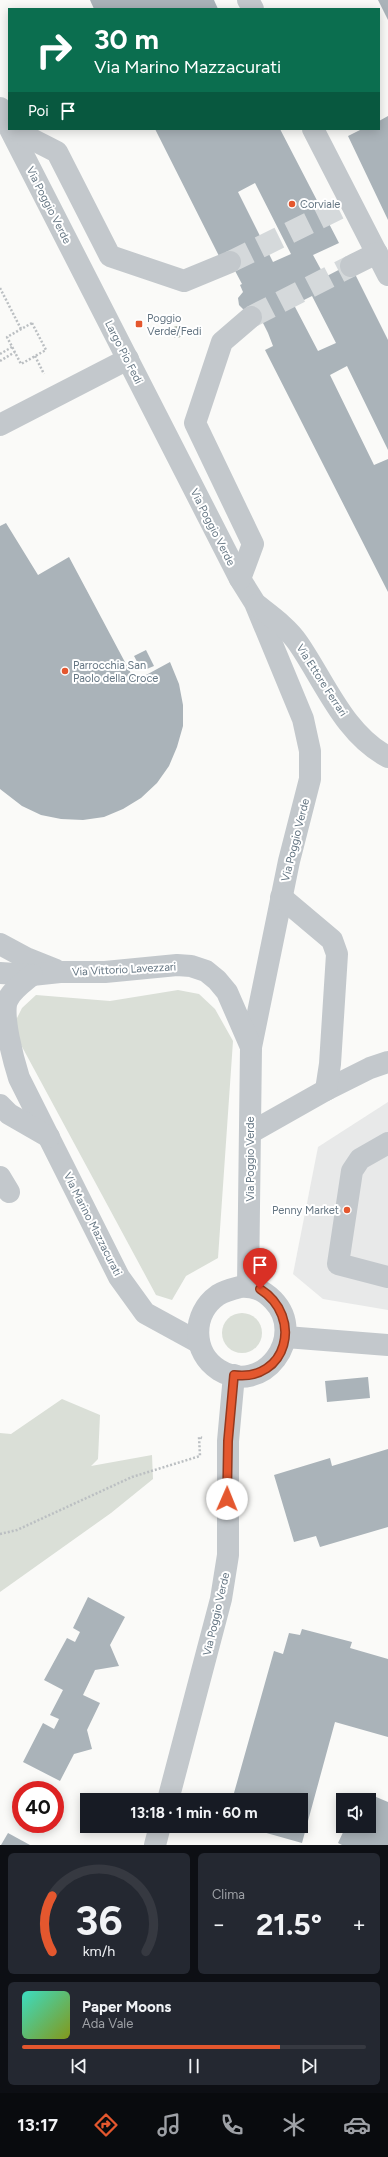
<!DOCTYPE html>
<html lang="it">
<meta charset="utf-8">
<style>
:root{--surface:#171b24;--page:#242831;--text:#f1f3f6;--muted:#9ea1a6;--line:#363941;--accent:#e4572e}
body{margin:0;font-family:Figtree,sans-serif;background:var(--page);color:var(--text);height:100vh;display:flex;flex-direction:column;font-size:15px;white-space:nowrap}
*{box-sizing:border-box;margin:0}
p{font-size:13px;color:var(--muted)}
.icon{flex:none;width:22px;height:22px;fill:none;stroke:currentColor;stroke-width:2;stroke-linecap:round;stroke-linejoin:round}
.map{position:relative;height:1845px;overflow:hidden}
.side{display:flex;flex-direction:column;gap:8px;padding:8px;background:#0d0f14;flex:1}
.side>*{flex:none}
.top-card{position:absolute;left:8px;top:8px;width:372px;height:122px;border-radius:0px;box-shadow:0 2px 10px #0003;background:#0b6e4f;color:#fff;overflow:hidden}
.buttons{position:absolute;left:336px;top:1793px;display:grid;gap:8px}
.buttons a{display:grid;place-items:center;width:40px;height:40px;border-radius:0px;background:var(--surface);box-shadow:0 2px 10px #0003;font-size:20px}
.speed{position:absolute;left:12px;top:1781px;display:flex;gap:8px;font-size:20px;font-weight:700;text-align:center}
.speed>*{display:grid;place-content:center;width:52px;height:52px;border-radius:50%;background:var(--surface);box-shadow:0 2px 10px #0003;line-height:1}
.speed .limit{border:6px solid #d22;background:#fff;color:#111}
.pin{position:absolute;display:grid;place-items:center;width:34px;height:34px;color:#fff;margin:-41px -17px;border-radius:50% 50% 50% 0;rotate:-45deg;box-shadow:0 0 4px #0007}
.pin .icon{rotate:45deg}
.me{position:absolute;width:44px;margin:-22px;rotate:1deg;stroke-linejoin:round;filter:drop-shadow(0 0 3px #0008)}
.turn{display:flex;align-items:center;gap:14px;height:84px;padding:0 20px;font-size:18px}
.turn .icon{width:52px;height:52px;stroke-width:2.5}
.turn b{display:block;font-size:28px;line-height:34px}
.then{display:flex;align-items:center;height:38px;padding:0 20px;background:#0003;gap:8px;font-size:15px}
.big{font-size:30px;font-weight:700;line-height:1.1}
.side .tile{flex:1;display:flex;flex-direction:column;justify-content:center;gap:6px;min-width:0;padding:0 14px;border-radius:6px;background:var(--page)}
.side .dial{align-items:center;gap:0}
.dial svg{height:104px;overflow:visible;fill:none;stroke:var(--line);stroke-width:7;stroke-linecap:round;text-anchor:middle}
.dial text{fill:var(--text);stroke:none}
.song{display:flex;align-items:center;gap:12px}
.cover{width:48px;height:48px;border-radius:6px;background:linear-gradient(135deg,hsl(170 70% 55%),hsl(70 70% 35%))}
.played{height:4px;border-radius:2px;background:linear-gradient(90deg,var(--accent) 75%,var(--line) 75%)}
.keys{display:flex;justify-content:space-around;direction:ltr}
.heat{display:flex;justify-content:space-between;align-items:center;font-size:22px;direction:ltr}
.side .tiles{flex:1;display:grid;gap:8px;grid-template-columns:1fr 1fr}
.tile:last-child{grid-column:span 2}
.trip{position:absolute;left:80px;top:1793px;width:228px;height:40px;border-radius:0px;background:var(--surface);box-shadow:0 2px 10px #0003;font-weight:700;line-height:40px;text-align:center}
.tab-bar{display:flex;height:64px;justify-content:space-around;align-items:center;background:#090b0e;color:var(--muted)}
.tab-bar .icon{width:28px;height:28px}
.tab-bar .current{color:var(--accent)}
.tab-bar b{font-size:18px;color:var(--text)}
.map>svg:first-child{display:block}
</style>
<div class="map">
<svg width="388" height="1845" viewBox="0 0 388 1845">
<rect width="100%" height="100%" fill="#fafaf8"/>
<polygon fill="#e8e9e9" points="388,1102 388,1310 323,1299 293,1274 318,1147"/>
<g fill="#dadfd7">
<polygon points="178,990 199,994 215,1009 233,1041 218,1258 186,1276 172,1300 156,1295 20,1043 13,1026 22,1008 36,995 110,1001"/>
<circle cx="242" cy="1333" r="20"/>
<polygon points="62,1399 100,1415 98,1459 91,1466 152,1455 153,1479 111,1513 0,1592 0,1433 11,1434"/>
</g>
<g fill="#aab3b9" fill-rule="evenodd">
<polygon points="90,0 214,0 218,9 94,9"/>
<polygon points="378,0 388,0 388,20"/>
<polygon points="388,116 388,220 348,136 362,129 379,129 379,121"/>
<path d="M155,129h125l59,114 -26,12 12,22 25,-13 38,76v110l-41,-84 -17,9 44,90 14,-6v133l-123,-242 8,-4 -5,-13 -9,-18 -14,-4 -6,-6 -1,-7 5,-6 -3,-7 2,-1 -9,-17 -13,-9zM255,183l36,71 -18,8 -35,-70zM312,296l24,47 -18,8 -24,-46z"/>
<polygon points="6,523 38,575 69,557 135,681 170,662 179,684 183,705 183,726 177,747 169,766 157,783 141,798 123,809 104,817 83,820 61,819 41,815 22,806 0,789 0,526"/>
<polygon points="146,650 154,666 142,671 134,656"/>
<polygon points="368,1377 370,1398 327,1402 325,1381"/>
<polygon points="388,1449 388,1527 320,1547 316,1536 294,1542 274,1475 330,1458 332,1466"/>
<polygon points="88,1597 125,1617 110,1645 119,1666 95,1670 83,1695 100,1703 87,1730 92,1749 74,1754 60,1781 23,1762 43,1723 54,1729 59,1719 50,1715 63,1690 44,1680 67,1638 75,1642 80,1632 73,1628"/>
<polygon points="302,1629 352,1642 350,1648 388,1659 388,1737 335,1722 302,1843 242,1826 301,1826 301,1800 232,1800 274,1651 283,1654 289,1633 300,1635"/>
<polygon points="369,1794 388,1802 388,1845 342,1845 338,1843 346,1826 369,1826 369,1800 367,1800"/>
<polygon points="8,1833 30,1845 1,1845"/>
</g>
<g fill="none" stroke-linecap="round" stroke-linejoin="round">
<g stroke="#d5d9db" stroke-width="22" stroke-dasharray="22 11" stroke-linecap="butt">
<polyline points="230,262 350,203"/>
<polyline points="251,317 351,266"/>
</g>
<g stroke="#bbbfc2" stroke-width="2.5" stroke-dasharray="2 2" stroke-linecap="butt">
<polyline points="0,288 21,329"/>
<polygon points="32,323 46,350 21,364 7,337"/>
<polyline points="0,354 12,347"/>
<polyline points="35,356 44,374"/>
<polyline points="0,361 15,352"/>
<polyline points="0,1534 17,1530 132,1477 200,1456 199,1437 202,1438"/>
</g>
<g stroke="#c3c8cc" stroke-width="22">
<polyline points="248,0 253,9"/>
<polyline points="0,108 9,126"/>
<polyline points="10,129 240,579 255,603 303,719 310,751 310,779 289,861 251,1047 248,1286"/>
<polyline points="12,129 57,152 110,256 184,281 230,262"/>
<polyline points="313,129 388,275"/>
<polyline points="351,266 377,253"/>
<polyline points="0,425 128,359"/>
<polyline points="240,579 253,544 195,423 222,342 251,317"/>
<path d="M257,605c14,11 31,23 41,38 27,39 46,91 90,114"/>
<polyline points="0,944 26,958 56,970"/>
<polyline points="0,973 32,975 60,972 105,972 177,965 191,966 206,971 217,980 227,992 251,1047"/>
<path d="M32,975c-8,7 -19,14 -24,24 -8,13 6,63 11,79l100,199 26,36 53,29"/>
<polyline points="326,1090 370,1068 388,1062"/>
<polyline points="0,1105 9,1114 49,1137"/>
<polyline points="250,1133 326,1090 330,1064 337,954 332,940 281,897"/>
<polyline points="388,1143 360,1159 352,1171 338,1264 388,1277"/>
<polyline points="0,1177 9,1192"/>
<path d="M240,1287c14,-1 23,3 33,13 35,36 -10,97 -54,70 -27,-17 -28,-56 -1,-75 6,-4 14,-6 22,-8z"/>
<polyline points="286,1337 388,1345"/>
<polyline points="168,1800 221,1599 228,1555 228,1441 234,1375"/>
<polyline points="155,1845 160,1826"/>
</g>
</g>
<circle fill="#aab4a7" cx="177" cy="332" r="6"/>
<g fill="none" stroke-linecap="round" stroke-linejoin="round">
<g stroke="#94391e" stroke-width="10">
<path id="route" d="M227,1499l1,-58 6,-66c53,7 70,-58 26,-86"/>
</g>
<use href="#route" stroke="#e4572e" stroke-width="7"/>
</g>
<g fill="#e4572e" stroke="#fff" stroke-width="1.5">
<circle cx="292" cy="204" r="4"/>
<rect x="135" y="320" width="8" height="8" rx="2"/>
<circle cx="65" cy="671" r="4"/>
<circle cx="347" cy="1210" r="4"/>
</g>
<g text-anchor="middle" stroke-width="4" stroke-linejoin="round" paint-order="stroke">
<g font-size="11" fill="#657683" stroke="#fff" text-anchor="start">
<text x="300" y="208">Corviale</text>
<text x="147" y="322">Poggio<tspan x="147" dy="13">Verde/Fedi</tspan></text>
<text x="73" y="669">Parrocchia San<tspan x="73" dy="13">Paolo della Croce</tspan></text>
<text x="339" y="1214" text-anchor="end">Penny Market</text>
</g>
<g font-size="11" fill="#657683" stroke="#fff">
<text transform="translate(49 205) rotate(63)" y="4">Via Poggio Verde</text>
<text transform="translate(124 352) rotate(63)" y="4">Largo Pio Fedi</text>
<text transform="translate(213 527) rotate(63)" y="4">Via Poggio Verde</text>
<text transform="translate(322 680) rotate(57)" y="4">Via Ettore Ferrari</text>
<text transform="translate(295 840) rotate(-76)" y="4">Via Poggio Verde</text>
<text transform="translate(124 969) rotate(-3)" y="4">Via Vittorio Lavezzari</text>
<text transform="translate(250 1159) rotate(-90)" y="4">Via Poggio Verde</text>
<text transform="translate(93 1224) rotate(63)" y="4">Via Marino Mazzacurati</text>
<text transform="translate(216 1614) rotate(-77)" y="4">Via Poggio Verde</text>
</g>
</g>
</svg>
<div class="buttons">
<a><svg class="icon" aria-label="sound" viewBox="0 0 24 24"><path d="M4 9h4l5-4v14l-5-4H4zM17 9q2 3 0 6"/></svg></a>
</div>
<div class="speed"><div class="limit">40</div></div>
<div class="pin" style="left:260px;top:1289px;background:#d93025"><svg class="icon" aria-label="arrive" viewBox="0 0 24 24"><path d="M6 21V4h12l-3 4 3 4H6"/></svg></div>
<svg class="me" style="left:227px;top:1499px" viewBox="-20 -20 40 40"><circle r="19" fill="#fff"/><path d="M0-13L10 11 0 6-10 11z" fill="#e4572e"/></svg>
<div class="trip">13:18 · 1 min · 60 m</div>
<div class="top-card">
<div class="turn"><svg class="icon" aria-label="right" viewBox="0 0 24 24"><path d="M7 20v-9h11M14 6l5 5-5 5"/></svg><div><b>30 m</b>Via Marino Mazzacurati</div></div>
<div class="then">Poi<svg class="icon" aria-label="arrive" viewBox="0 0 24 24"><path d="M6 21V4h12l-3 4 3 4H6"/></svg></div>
</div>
</div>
<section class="side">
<div class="tiles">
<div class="tile dial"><svg viewBox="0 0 100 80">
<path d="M14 69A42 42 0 1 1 86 69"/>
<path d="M14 69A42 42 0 0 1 14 26" stroke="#e4572e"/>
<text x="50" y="56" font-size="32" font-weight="700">36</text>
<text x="50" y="72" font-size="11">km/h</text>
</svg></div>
<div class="tile"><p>Clima</p>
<div class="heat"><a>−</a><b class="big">21.5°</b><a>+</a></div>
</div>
<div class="tile">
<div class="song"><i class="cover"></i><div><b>Paper Moons</b><p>Ada Vale</p></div></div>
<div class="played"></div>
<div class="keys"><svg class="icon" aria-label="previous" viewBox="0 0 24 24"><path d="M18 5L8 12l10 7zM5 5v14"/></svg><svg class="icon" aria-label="pause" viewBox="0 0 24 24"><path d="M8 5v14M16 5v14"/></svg><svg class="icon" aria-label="next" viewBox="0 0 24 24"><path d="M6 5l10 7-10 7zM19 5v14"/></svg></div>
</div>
</div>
</section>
<nav class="tab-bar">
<b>13:17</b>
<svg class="icon current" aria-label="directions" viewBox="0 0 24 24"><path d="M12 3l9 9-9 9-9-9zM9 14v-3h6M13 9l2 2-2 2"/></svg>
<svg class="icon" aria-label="music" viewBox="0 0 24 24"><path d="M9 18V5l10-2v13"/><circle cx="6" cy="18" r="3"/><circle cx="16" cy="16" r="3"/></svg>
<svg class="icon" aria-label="phone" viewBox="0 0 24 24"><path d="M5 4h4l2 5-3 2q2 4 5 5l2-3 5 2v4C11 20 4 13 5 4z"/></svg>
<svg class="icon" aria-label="climate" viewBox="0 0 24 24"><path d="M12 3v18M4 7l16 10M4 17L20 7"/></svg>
<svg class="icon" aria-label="car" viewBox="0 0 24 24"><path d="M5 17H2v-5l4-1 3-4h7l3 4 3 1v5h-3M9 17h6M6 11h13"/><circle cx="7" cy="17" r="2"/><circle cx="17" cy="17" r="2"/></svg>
</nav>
